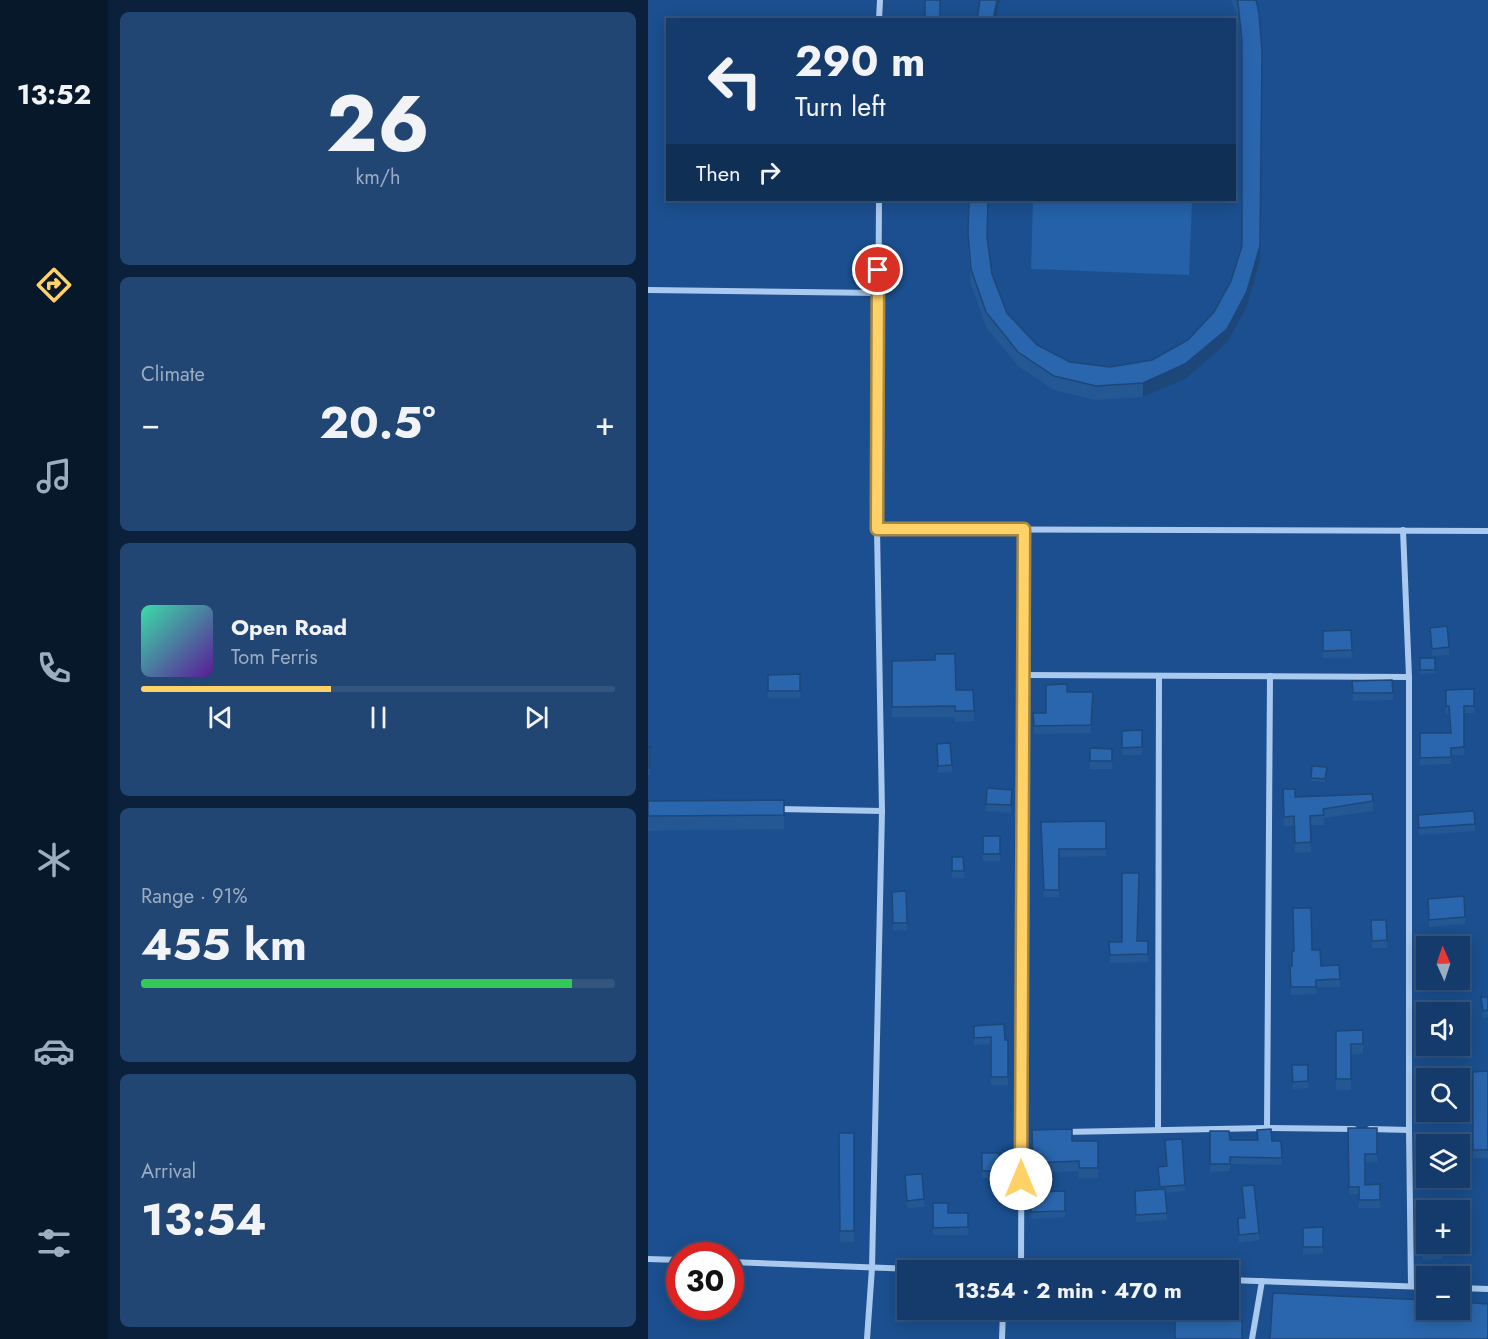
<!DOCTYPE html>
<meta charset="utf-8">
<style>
:root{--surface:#143b6b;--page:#214673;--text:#f1f3f6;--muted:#9dadc1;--line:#33557e;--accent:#ffd166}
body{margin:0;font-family:Jost,sans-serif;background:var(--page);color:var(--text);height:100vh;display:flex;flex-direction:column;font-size:22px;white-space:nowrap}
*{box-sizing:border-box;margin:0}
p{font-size:20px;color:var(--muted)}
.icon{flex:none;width:33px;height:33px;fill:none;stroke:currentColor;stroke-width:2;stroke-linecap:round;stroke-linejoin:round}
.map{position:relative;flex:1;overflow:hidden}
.details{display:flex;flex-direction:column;gap:12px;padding:12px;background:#0b203b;width:540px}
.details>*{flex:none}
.hud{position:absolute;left:18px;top:18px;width:570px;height:183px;border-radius:0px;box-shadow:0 3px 15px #0003,0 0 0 2px var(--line);background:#143b6b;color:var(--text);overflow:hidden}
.needle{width:39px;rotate:357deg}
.tools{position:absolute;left:768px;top:936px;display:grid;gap:12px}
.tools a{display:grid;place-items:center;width:54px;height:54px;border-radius:0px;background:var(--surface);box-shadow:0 3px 15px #0003,0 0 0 2px var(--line);font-size:30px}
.speed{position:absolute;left:18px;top:1242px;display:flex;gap:12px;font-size:30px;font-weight:700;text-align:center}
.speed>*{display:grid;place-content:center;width:78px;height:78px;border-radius:50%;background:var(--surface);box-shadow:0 3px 15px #0003,0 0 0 2px var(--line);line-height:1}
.speed .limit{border:9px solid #d22;background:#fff;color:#111}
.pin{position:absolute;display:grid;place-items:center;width:51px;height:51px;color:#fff;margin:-26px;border:3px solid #fff;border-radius:50%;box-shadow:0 2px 6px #0007}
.me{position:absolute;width:66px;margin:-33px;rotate:0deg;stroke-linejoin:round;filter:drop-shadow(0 0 4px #0008)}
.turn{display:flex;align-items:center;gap:21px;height:126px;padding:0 30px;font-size:27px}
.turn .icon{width:78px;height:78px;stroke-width:2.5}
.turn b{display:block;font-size:42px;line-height:51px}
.then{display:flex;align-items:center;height:57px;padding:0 30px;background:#0003;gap:12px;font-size:22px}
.big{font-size:45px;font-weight:700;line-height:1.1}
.details .widget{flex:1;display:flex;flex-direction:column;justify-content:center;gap:9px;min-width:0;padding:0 21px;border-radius:9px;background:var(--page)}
.details .dial{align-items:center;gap:0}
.dial b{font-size:78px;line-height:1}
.song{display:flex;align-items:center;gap:18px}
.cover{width:72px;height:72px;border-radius:9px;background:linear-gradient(135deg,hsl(160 70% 55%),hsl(270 70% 35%))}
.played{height:6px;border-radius:3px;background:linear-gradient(90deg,var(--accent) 40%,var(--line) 40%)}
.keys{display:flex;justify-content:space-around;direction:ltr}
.heat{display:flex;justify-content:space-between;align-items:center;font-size:33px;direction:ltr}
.charge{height:9px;border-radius:4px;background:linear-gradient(90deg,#34c759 91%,var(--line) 0)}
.trip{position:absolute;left:249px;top:1260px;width:342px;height:60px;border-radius:0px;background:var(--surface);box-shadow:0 3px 15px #0003,0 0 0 2px var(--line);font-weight:700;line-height:60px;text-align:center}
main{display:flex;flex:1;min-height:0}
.tab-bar{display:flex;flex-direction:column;width:108px;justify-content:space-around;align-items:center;background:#08182b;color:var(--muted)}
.tab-bar .icon{width:42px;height:42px}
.tab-bar .active{color:var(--accent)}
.tab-bar b{font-size:27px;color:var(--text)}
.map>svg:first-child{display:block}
</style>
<main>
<nav class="tab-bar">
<b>13:52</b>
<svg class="icon active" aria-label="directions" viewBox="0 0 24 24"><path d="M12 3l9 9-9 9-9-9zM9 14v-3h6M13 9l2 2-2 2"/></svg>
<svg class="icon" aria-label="music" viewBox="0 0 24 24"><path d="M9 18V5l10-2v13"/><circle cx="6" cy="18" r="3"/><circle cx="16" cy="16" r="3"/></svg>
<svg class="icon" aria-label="phone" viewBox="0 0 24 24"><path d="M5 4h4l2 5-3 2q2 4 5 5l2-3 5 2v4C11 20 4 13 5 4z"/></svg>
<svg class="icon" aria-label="climate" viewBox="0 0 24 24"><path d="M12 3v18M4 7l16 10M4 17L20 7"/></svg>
<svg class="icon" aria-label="car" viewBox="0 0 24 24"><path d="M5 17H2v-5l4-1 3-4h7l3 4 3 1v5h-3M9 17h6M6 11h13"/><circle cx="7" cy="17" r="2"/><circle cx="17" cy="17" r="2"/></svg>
<svg class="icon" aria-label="filters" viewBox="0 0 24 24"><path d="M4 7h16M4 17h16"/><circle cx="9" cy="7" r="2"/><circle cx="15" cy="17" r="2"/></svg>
</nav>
<section class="details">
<div class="widget dial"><b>26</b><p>km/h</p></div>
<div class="widget"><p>Climate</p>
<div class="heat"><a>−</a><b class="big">20.5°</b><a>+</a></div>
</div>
<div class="widget">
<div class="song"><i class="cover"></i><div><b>Open Road</b><p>Tom Ferris</p></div></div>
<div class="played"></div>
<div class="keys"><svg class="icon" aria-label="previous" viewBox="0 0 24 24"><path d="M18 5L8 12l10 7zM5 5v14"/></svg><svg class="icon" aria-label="pause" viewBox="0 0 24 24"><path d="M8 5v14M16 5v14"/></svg><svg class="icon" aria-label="next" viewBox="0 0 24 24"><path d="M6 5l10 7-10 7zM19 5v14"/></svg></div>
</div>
<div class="widget"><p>Range · 91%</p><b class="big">455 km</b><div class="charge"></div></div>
<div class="widget"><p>Arrival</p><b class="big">13:54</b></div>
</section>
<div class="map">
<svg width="840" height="1339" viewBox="0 0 840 1339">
<rect width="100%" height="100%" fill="#1b4f8f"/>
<polygon fill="#2461a8" points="385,200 544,200 541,275 383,269"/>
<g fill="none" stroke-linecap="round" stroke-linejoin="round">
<g stroke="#a9c9ee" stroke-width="6">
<polyline points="231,20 232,0"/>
<polyline points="0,290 230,293"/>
<polyline points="229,529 840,531"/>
<polyline points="755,530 761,677 761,1130 763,1286"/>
<polyline points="376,675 761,677"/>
<polyline points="130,809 234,811"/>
<polyline points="619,1128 622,676"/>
<polyline points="722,1129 761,1130"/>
<polyline points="510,1130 511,676"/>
<polyline points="416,1132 619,1128 706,1129"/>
<polyline points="0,1259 32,1260"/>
<polyline points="82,1262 291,1270"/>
<polyline points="373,1270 376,529"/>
<polyline points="580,1280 778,1287"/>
<polyline points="812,1288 840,1289"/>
<polyline points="219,1339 224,1268 234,811 229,529 231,200"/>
<polyline points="354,1339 355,1310"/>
<polyline points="604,1339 614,1281"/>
</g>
</g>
<g fill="#245895">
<polygon points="583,0 608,0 612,261 599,306 579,343 537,379 495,397 448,400 406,390 370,366 338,327 323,284 320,247 321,200 339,239 344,274 359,313 389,345 422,362 462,367 504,360 540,340 566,312 583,281 594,247 594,55 590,17"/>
<polygon points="782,628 801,647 801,655 784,656"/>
<polygon points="703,630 704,658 675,658 675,631"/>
<polygon points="772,658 787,658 787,673 772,674"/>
<polygon points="287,660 308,690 325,690 326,721 307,722 307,717 244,717 244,661"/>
<polygon points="152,674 152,698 120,698 120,675"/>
<polygon points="704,681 745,693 745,700 705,701"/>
<polygon points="826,689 826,713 816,713 816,755 803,755 803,764 772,765 772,733 802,733 801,714 798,714 798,690"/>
<polygon points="419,692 445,692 443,733 386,734 385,713 398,713"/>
<polygon points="474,731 494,747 494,755 474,755"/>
<polygon points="289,744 304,765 304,772 290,773"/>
<rect x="0" y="747" width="2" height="28"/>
<polygon points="442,748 464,749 464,769 442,769"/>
<polygon points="664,766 679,767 677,782 663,781"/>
<polygon points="364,797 363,813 338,811 338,804"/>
<polygon points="647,797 725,801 725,811 676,818 676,825 662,825 663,852 647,853 646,826 636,826 635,799"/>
<polygon points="0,801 136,815 136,829 0,831"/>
<polygon points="770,815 827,824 827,831 771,835"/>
<polygon points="458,821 458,856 411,857 411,897 396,897 393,822"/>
<rect x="335" y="836" width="17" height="25"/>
<polygon points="304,857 316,871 316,878 304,878"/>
<polygon points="258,891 259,930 245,930 244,892"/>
<polygon points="780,899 817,917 817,924 781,927"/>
<polygon points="723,920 738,920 739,948 724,948"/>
<polygon points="500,941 500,962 462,963 461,942"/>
<polygon points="664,950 673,966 691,965 692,987 668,987 668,994 643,995 642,966 644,966"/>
<rect x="812" y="953" width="5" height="20"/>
<polygon points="833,997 840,997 840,1017 835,1018"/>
<polygon points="326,1026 357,1040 360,1040 360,1085 343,1085 343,1044 326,1045"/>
<polygon points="715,1030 715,1054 703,1055 703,1090 688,1090 688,1031"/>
<polygon points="644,1065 660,1065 660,1088 645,1089"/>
<polygon points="840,1071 840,1158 825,1158 825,1072"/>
<polygon points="700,1128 729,1128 729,1162 717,1162 717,1185 732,1184 732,1208 711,1208 711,1194 701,1194"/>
<polygon points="609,1130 624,1141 633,1141 634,1165 582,1164 582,1171 562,1172 562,1131 582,1140 609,1140"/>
<polygon points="191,1133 206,1133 206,1242 192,1242"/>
<polygon points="384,1140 450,1141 450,1178 431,1178 431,1171 385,1173"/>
<polygon points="517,1140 537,1185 537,1191 517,1193 519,1220 488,1222 487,1191 511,1190 510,1167 519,1166"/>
<polygon points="334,1153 351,1153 351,1179 334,1178"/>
<polygon points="257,1175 276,1199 276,1207 259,1208"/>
<polygon points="594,1186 611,1233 611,1240 591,1243 590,1218 596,1218"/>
<polygon points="417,1191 417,1217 383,1219 382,1192"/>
<polygon points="285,1203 300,1213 320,1213 320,1235 285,1235"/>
<polygon points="655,1228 675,1247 675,1254 655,1255"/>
<polygon points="774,1229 793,1244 794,1259 775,1260"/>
</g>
<g fill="#1d4779">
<polygon points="349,0 353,0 351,3 348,20 345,20"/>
<polygon points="614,51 612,261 599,306 579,343 537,379 495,397 495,383 599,291"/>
</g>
<g fill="#2a66ad" stroke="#1d4779" stroke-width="1.5">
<rect x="277" y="0" width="15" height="20"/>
<polygon points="332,0 349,0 345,20 329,20"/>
<polygon points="589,0 608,0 611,13 614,51 612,246 599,291 579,329 537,364 495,383 448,386 406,376 370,352 338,312 323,269 320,233 321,200 340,200 339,237 344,274 359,313 389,345 422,362 462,367 504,360 540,340 566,312 583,281 594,246 594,41 590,3"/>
<polygon points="799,626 801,647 784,649 782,628"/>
<polygon points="703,630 704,650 675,651 675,631"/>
<polygon points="287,654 307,654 308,690 325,690 326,711 307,711 307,706 244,707 244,661 287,660"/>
<rect x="772" y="658" width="15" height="12"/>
<polygon points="152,674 152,691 120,691 120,675"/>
<polygon points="744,680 745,693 705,693 704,681"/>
<polygon points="419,684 419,692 445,692 443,725 386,726 385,713 398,713 398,685"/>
<polygon points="826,689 826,706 816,706 816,747 803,748 803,757 772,758 772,733 803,733 801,706 798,706 798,690"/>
<polygon points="494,730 494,747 474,748 474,731"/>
<polygon points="302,743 304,765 290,766 289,744"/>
<rect x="0" y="747" width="2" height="21"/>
<polygon points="442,748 464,749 464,761 442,761"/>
<polygon points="664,766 679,767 677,779 663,778"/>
<polygon points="339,788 364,790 363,805 338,804"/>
<polygon points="635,789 647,789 647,797 724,794 725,801 675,809 676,815 662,816 663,842 647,843 646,816 636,817"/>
<polygon points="136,800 136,815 0,816 0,801"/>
<polygon points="826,811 827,824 771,828 770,815"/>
<polygon points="458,821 458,849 411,849 411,890 396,890 393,822"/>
<rect x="335" y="836" width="17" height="18"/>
<polygon points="304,857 315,857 316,871 304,871"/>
<polygon points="474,873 491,873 489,941 500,941 500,954 462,955 461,942 474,942"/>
<polygon points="258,891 259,923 245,923 244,892"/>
<polygon points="816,896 817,917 781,920 780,899"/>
<polygon points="645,908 663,908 664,950 672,950 673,966 691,965 692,979 668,980 668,987 643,987 642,966 644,966 644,951 646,951"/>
<polygon points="723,920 738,920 739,940 724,941"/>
<rect x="812" y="953" width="5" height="13"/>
<polygon points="833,997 840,997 840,1010 835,1011"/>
<polygon points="356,1024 357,1040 360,1040 360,1077 343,1077 343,1037 326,1038 326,1026"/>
<polygon points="715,1030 715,1044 703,1044 703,1079 688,1079 688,1031"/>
<polygon points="644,1065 660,1065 660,1081 645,1082"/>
<polygon points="840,1071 840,1150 825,1150 825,1072"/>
<polygon points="700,1128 729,1128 729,1154 717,1154 717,1185 732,1184 732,1200 711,1200 711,1187 701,1187"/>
<polygon points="424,1129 424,1141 450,1141 450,1168 431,1168 431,1161 385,1163 384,1130"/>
<polygon points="623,1129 624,1141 633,1141 634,1158 582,1157 582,1164 562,1164 562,1131 581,1131 582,1140 610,1140 609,1130"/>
<polygon points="191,1133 206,1133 206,1231 192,1231"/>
<polygon points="534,1139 537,1185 512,1187 510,1167 519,1166 517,1140"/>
<rect x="334" y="1153" width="17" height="18"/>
<polygon points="274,1174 276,1199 259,1201 257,1175"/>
<polygon points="606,1185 611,1233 591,1235 590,1218 597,1218 594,1186"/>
<polygon points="517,1189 519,1213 488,1215 487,1191"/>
<polygon points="417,1191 417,1211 383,1212 382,1192"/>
<polygon points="285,1203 300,1203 300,1213 320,1213 320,1227 285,1228"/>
<polygon points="675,1227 675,1247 655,1247 655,1228"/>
<polygon points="774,1229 778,1229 778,1244 793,1244 794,1252 775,1252"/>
<polygon points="625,1293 778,1300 778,1310 812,1310 812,1302 840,1304 840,1339 622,1339"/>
<polygon points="527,1319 594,1320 594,1339 527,1339"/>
</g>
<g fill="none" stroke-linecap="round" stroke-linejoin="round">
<g stroke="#a68842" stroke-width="15">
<polyline id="route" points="230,270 229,529 376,529 373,1179"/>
</g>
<use href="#route" stroke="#ffd166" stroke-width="10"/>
</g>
</svg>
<div class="tools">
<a><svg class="needle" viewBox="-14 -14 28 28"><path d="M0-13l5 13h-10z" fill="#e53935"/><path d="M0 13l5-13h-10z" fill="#9dadc1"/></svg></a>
<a><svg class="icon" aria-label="sound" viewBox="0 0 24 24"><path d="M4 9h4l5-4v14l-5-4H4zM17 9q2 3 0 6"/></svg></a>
<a><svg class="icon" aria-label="search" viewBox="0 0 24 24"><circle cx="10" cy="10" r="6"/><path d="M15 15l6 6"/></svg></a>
<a><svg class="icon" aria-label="layers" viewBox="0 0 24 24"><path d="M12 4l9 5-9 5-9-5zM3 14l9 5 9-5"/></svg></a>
<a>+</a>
<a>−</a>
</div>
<div class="speed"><div class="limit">30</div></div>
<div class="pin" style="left:230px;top:270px;background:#d93025"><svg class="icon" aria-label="arrive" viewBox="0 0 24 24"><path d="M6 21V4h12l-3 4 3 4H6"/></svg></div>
<svg class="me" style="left:373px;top:1179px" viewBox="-20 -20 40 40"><circle r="19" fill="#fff"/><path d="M0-13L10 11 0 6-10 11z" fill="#ffd166"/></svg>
<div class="trip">13:54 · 2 min · 470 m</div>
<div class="hud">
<div class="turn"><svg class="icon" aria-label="left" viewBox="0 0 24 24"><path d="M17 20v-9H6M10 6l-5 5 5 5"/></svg><div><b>290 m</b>Turn left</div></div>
<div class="then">Then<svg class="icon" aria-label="right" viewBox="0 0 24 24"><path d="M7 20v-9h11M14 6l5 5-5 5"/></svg></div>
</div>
</div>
</main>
